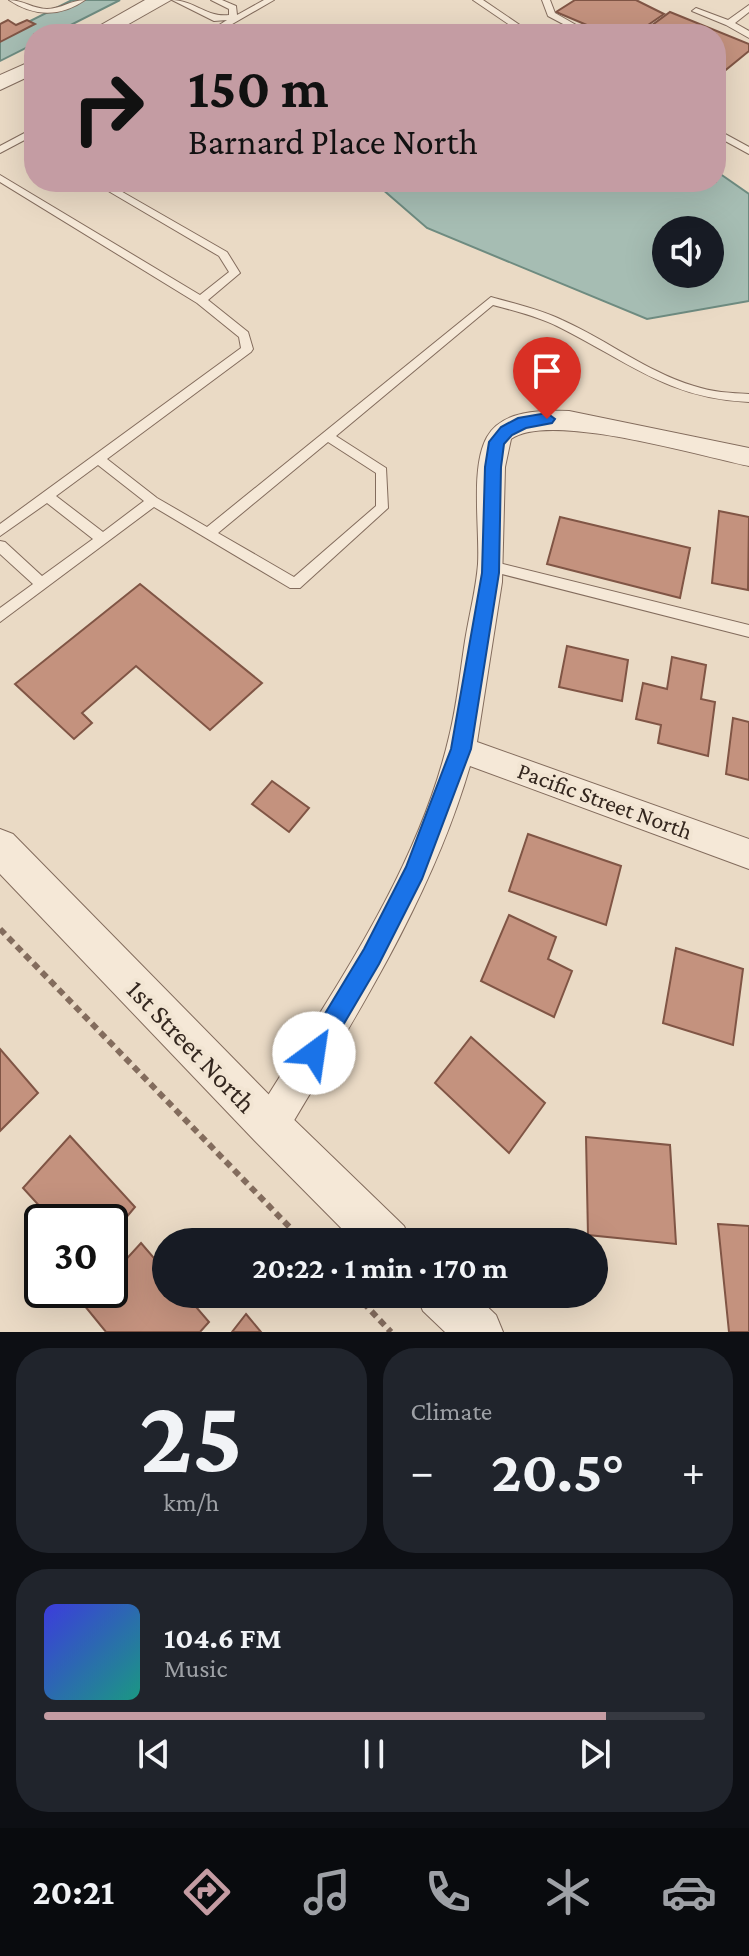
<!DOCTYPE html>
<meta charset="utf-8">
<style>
:root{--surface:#171b24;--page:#20242c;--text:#f1f3f6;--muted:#9ea1a6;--line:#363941;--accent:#c49ca3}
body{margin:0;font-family:"Crimson Pro",serif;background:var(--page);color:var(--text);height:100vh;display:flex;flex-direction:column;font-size:30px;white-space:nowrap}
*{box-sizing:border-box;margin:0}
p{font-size:26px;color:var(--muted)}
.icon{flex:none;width:44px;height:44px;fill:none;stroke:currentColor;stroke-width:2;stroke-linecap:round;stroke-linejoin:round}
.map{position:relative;height:1332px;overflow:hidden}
.side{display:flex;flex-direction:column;gap:16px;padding:16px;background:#0d0f14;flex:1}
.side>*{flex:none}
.top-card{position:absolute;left:24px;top:24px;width:702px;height:168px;border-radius:32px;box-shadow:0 8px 32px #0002;background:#c49ca3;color:#111;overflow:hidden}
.fabs{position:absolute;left:652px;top:216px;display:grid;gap:16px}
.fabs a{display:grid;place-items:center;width:72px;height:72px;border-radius:50%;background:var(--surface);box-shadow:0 8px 32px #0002;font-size:40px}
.speed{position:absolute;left:24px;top:1204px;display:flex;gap:16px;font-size:40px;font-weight:700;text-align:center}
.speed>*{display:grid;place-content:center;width:104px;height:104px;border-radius:50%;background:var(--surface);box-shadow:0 8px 32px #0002;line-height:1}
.speed .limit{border:4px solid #111;border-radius:12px;background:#fff;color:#111}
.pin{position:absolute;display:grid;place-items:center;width:68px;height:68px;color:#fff;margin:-82px -34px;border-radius:50% 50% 50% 0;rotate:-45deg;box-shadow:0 0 8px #0007}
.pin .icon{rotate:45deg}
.me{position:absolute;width:88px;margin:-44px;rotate:31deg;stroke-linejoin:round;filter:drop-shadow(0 0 6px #0008)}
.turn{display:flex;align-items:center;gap:28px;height:168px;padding:0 32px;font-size:36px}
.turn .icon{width:104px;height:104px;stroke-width:2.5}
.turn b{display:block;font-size:56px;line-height:68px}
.big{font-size:60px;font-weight:700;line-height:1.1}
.side .tile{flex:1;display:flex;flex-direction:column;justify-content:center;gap:12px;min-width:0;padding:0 28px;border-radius:32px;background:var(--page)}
.side .dial{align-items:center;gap:0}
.dial b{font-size:104px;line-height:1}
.song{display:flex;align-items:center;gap:24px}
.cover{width:96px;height:96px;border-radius:12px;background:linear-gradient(135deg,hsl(240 70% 55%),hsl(170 70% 35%))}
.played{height:8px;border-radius:4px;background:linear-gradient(90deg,var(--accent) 85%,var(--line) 85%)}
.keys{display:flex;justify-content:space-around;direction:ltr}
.heat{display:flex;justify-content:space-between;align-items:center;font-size:44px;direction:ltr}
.side .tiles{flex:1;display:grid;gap:16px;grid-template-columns:1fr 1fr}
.tile:last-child{grid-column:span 2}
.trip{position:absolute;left:152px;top:1228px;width:456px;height:80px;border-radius:40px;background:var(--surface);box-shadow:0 8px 32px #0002;font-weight:700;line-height:80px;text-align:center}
.menu{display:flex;height:128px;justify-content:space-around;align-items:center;background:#090b0e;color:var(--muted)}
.menu .icon{width:56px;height:56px}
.menu .selected{color:var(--accent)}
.menu b{font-size:36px;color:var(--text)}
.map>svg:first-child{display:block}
</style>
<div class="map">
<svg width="749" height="1332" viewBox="0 0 749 1332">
<rect width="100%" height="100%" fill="#eadac5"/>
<g fill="#a6bdb3" stroke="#6e8b80" stroke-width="2" fill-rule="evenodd">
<polygon points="72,0 120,0 53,34 34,34 34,44 0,61 0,36"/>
<path d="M716,171l33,23v107l-102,18 -220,-91 -53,-46h342zM666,230h44v44h-44z"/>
</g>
<g fill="#c4927e" stroke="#805545" stroke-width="2">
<polygon points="575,0 636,0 664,14 635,34 608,34 556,12"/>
<polygon points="670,12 749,44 749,51 722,73 716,70 716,34 640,34"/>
<polygon points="8,20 16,25 27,20 35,24 0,42 0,24"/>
<polygon points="719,511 749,517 748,590 712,583"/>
<polygon points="560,517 690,548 680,598 547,564"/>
<polygon points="140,584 262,683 210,730 136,666 82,713 92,723 74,739 15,684"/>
<polygon points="567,646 628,660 622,701 559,687"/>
<polygon points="672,657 706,665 701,699 715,702 708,756 658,743 661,725 636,719 643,683 667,689"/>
<polygon points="733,718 749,722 749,780 726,774"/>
<polygon points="272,781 309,808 289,832 252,804"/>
<polygon points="528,834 621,866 606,925 509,891"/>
<polygon points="509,915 556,937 548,959 572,971 554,1017 481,981"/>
<polygon points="676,948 743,969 733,1045 663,1023"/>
<polygon points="471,1037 545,1103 509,1153 435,1083"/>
<polygon points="0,1049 38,1093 0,1131"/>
<polygon points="70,1136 135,1207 110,1237 110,1222 54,1222 23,1188"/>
<polygon points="586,1137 670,1145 676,1244 588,1235"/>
<polygon points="718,1224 749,1226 749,1332 729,1332"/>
<polygon points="141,1243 166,1272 166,1294 185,1294 209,1322 200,1332 106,1332 84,1305 98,1290 110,1290 110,1277"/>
<polygon points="246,1314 261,1332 232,1332"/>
</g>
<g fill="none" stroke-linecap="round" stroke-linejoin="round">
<g stroke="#836c5d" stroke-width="2">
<g id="service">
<path d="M9,0c14,0 24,9 38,9 14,0 24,-9 38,-9 -24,17 -51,17 -76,0z"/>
<path d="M172,0c21,0 36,18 57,15v-6l-18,-9h11l14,6 1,9 27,-15h10l-59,34h-10l22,-14 -13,1z"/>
<polygon points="473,0 483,0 533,34 523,34"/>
<polygon points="542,0 550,0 555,13 592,34 582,34 548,16"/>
<polygon points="749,5 749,12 735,23 749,31 749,38 726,25 692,11 696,8 728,20"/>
<polygon points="34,128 34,135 0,153 0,146"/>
<polygon points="716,129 749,147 749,154 716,136"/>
<path d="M0,175l200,120 29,-23 -10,-16 -126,-74h12l122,70 13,21 -32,27 40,32 5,17 -2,3 -144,107 50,39 50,29 284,-230c24,7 48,12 71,23 45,20 85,52 132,66 18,6 36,7 55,8v8c-81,-3 -123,-42 -192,-76 -21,-10 -42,-15 -64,-21l-157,131 50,32 2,40 -88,80h-10l-136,-81 -154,115v-14l33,-24 -33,-30v-13l5,1 37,34 51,-37 -46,-36 -47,33v-12l241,-176 -2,-11 -42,-34 -197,-121zM328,442l48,31v33l-82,71 -76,-44zM98,465l46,36 -41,31 -47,-36z"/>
<polygon points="491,561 749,625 749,637 486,570 484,566"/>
</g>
</g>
<g stroke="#836c5d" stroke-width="2">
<path id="minor" d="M569,411l180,37v18c-49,-10 -200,-55 -238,-27l-6,28 -3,115 -25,160 272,97v30l-279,-103c-39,134 -116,253 -187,373l-13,5 -13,-5 -5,-13 5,-13c73,-118 160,-239 192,-376 8,-32 11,-64 16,-96 4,-26 11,-51 13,-77 2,-35 -8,-97 9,-127 15,-27 54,-27 82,-26z"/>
</g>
<g stroke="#836c5d" stroke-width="2">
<g id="tertiary">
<polygon points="145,0 171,0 111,34 85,34"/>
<polygon points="34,60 34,74 0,90 0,75"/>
<polygon points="0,829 13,834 285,1111 404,1226 411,1242 355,1242 255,1141 0,874"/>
<polygon points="416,1294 474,1294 496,1315 503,1332 445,1332 423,1311"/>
</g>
</g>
<g stroke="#836c5d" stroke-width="6" stroke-dasharray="7 5" stroke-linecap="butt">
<polyline points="0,929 304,1242"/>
<polyline points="355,1294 391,1332"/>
</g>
<use href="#service" fill="#f5e8d7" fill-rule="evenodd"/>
<use href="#minor" fill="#f5e8d7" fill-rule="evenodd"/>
<use href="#tertiary" fill="#f5e8d7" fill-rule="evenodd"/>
</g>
<polygon fill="#1a73e8" stroke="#114b97" stroke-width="2" points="547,413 555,419 552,423 526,428 512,435 504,444 501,467 499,573 471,749 422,879 379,964 322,1061 314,1065 306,1061 302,1053 306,1045 364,949 406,867 451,749 482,573 485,467 489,442 501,427 518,418"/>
<g text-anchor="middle" stroke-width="8" stroke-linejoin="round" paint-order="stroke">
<g font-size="24" fill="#34271f" stroke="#f2e5d3">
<text transform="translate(605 801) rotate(20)" y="8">Pacific Street North</text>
</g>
<g font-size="28" fill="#34271f" stroke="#f2e5d3">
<text transform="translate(192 1046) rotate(46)" y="10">1st Street North</text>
</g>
</g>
</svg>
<div class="fabs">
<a><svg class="icon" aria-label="sound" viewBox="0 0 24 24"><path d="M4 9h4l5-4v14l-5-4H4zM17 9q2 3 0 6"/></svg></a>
</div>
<div class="speed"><div class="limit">30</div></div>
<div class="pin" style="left:547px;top:419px;background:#d93025"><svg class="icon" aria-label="arrive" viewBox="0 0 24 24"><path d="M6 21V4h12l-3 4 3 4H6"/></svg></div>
<svg class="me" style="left:314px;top:1053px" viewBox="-20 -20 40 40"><circle r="19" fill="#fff"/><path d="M0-13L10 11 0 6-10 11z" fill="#1a73e8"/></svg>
<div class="trip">20:22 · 1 min · 170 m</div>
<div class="top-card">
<div class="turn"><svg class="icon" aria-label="right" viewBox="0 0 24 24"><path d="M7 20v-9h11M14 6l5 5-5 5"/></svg><div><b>150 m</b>Barnard Place North</div></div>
</div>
</div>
<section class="side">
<div class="tiles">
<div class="tile dial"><b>25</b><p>km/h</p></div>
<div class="tile"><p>Climate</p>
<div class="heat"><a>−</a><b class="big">20.5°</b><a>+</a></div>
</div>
<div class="tile">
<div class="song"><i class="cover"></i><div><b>104.6 FM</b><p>Music</p></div></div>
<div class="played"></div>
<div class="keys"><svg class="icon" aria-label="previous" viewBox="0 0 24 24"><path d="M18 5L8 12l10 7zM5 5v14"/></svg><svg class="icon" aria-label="pause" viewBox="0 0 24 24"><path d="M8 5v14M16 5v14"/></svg><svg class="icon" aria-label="next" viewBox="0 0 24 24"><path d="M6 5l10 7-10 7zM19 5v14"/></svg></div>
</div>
</div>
</section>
<nav class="menu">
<b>20:21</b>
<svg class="icon selected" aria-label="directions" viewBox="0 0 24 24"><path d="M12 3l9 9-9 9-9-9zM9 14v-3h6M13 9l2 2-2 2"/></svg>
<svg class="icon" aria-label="music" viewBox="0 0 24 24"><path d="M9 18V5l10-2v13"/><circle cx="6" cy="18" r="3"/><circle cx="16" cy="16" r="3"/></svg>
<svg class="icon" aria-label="phone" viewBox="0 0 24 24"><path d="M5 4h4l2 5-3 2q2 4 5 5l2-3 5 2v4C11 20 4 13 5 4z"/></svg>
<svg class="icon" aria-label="climate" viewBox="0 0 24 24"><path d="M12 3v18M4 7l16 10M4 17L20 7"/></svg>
<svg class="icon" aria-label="car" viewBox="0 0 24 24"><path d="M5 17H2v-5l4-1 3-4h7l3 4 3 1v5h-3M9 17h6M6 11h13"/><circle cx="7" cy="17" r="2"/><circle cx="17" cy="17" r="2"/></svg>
</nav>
